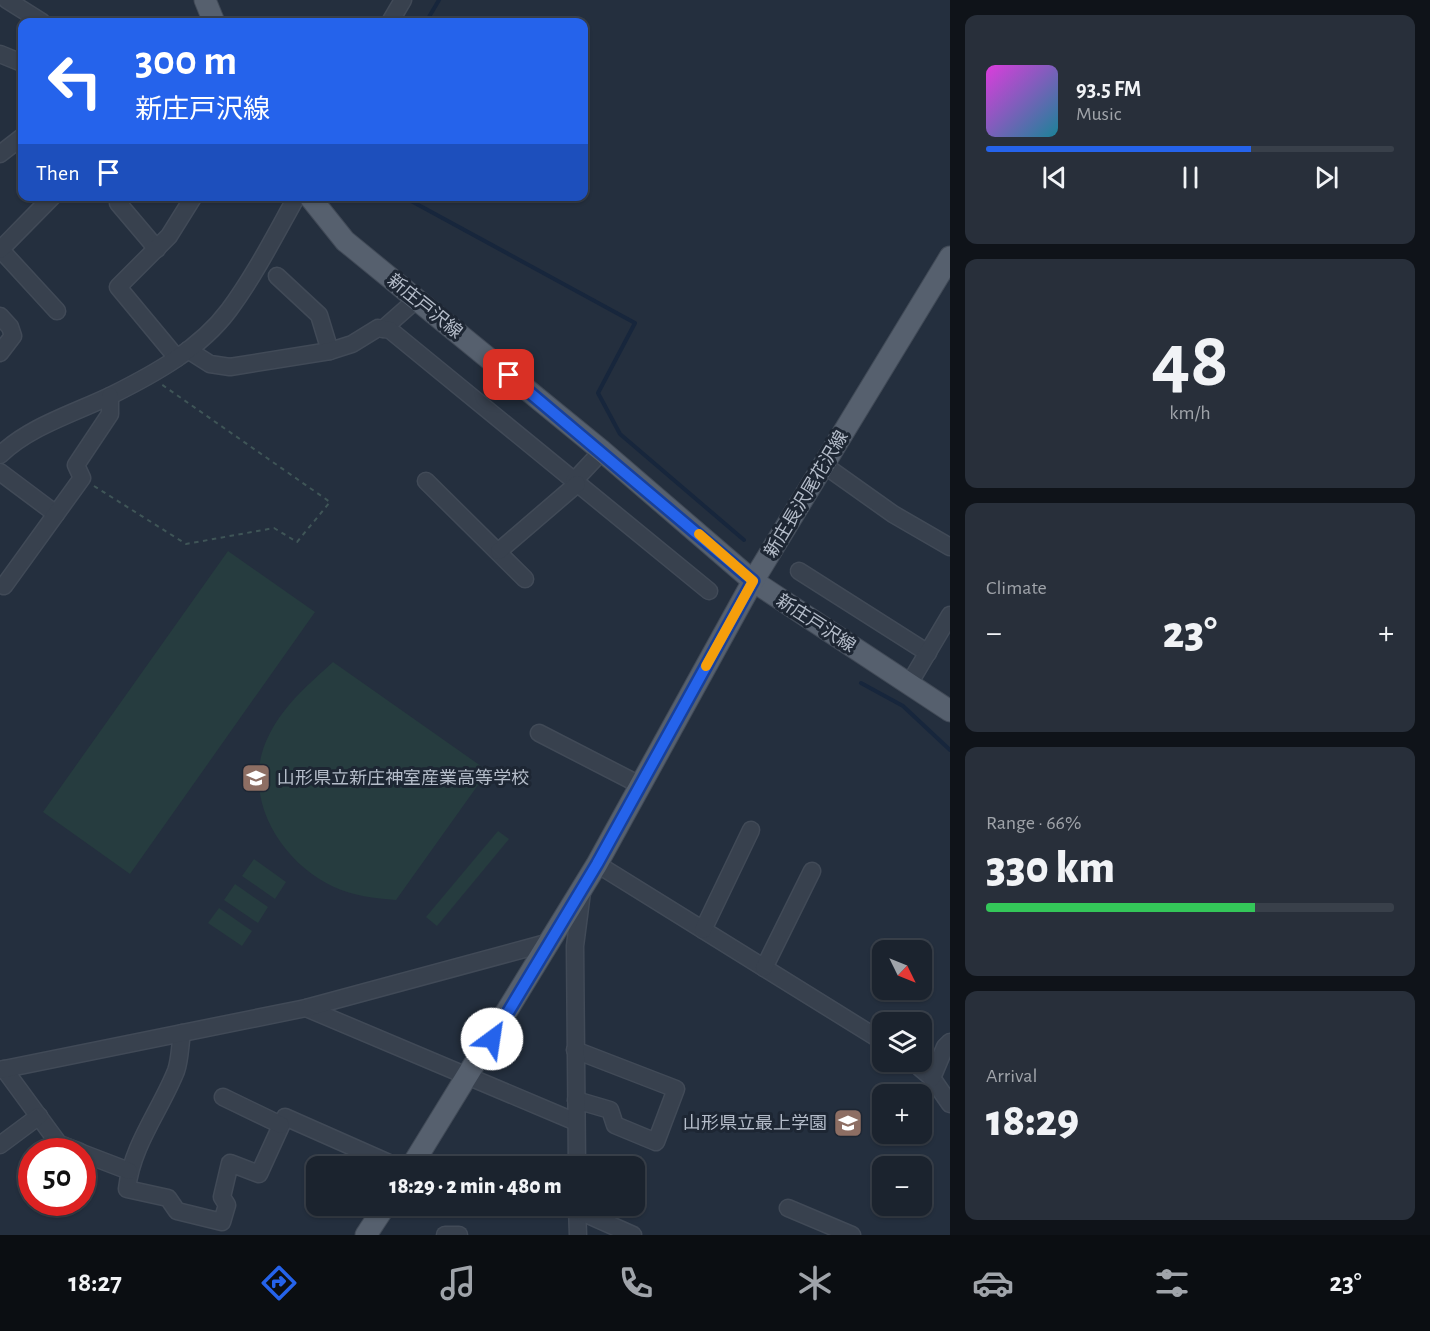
<!DOCTYPE html>
<meta charset="utf-8">
<style>
:root{--surface:#1b232e;--page:#282f3a;--text:#f1f3f6;--muted:#a0a4aa;--line:#39404a;--accent:#2563eb}
body{margin:0;font-family:"Alegreya Sans","Noto Sans JP",sans-serif;background:var(--page);color:var(--text);height:100vh;display:flex;flex-direction:column;font-size:22px;white-space:nowrap}
*{box-sizing:border-box;margin:0}
p{font-size:20px;color:var(--muted)}
.icon{flex:none;width:33px;height:33px;fill:none;stroke:currentColor;stroke-width:2;stroke-linecap:round;stroke-linejoin:round}
.map{position:relative;flex:1;overflow:hidden}
.side{display:flex;flex-direction:column;gap:15px;padding:15px;background:#0f1319;width:480px}
.side>*{flex:none}
.banner{position:absolute;left:18px;top:18px;width:570px;height:183px;border-radius:12px;box-shadow:0 2px 4px #0004,0 0 0 2px var(--line);background:#2563eb;color:#fff;overflow:hidden}
.needle{width:39px;rotate:133deg}
.fabs{position:absolute;left:872px;top:940px;display:grid;gap:12px}
.fabs a{display:grid;place-items:center;width:60px;height:60px;border-radius:12px;background:var(--surface);box-shadow:0 2px 4px #0004,0 0 0 2px var(--line);font-size:30px}
.speed{position:absolute;left:18px;top:1138px;display:flex;gap:12px;font-size:30px;font-weight:700;text-align:center}
.speed>*{display:grid;place-content:center;width:78px;height:78px;border-radius:50%;background:var(--surface);box-shadow:0 2px 4px #0004,0 0 0 2px var(--line);line-height:1}
.speed .limit{border:9px solid #d22;background:#fff;color:#111}
.pin{position:absolute;display:grid;place-items:center;width:51px;height:51px;color:#fff;margin:-26px;border-radius:12px;box-shadow:0 3px 9px #0006}
.me{position:absolute;width:66px;margin:-33px;rotate:31deg;stroke-linejoin:round;filter:drop-shadow(0 0 4px #0008)}
.turn{display:flex;align-items:center;gap:21px;height:126px;padding:0 18px;font-size:27px}
.turn .icon{width:78px;height:78px;stroke-width:2.5}
.turn b{display:block;font-size:42px;line-height:51px}
.then{display:flex;align-items:center;height:57px;padding:0 18px;background:#0003;gap:12px;font-size:22px}
.big{font-size:45px;font-weight:800;line-height:1.1}
.side .tile{flex:1;display:flex;flex-direction:column;justify-content:center;gap:9px;min-width:0;padding:0 21px;border-radius:12px;background:var(--page)}
.side .dial{align-items:center;gap:0}
.dial b{font-size:78px;line-height:1}
.song{display:flex;align-items:center;gap:18px}
.cover{width:72px;height:72px;border-radius:9px;background:linear-gradient(135deg,hsl(300 70% 55%),hsl(190 70% 35%))}
.played{height:6px;border-radius:3px;background:linear-gradient(90deg,var(--accent) 65%,var(--line) 65%)}
.keys{display:flex;justify-content:space-around;direction:ltr}
.heat{display:flex;justify-content:space-between;align-items:center;font-size:33px;direction:ltr}
.charge{height:9px;border-radius:4px;background:linear-gradient(90deg,#34c759 66%,var(--line) 0)}
.trip{position:absolute;left:306px;top:1156px;width:339px;height:60px;border-radius:12px;background:var(--surface);box-shadow:0 2px 4px #0004,0 0 0 2px var(--line);font-weight:800;line-height:60px;text-align:center}
.tab-bar{display:flex;height:96px;justify-content:space-around;align-items:center;background:#0b0e12;color:var(--muted)}
.tab-bar .icon{width:42px;height:42px}
.tab-bar .selected{color:var(--accent)}
.tab-bar b{font-size:27px;color:var(--text)}
main{display:flex;flex:1;min-height:0}
.map>svg:first-child{display:block}
</style>
<main>
<div class="map">
<svg width="950" height="1235" viewBox="0 0 950 1235">
<rect width="100%" height="100%" fill="#242f3e"/>
<g fill="#263c3f">
<polygon points="228,551 315,612 130,874 43,812"/>
<path d="M333,662l155,109 -92,129c-21,-2 -43,-4 -62,-13 -56,-26 -96,-95 -64,-154 15,-29 40,-50 63,-71z"/>
<polygon points="498,831 509,839 437,926 426,917"/>
<polygon points="254,859 286,882 275,899 242,876"/>
<polygon points="235,884 268,907 258,923 224,900"/>
<polygon points="219,908 252,931 242,946 208,923"/>
</g>
<g fill="none" stroke-linecap="round" stroke-linejoin="round">
<g stroke="#17263c" stroke-width="4">
<polyline points="426,22 439,0"/>
<polyline points="402,196 635,323 598,393 620,434 744,540"/>
<polyline points="861,683 903,706 950,750"/>
</g>
<g stroke="#414a57" stroke-width="19">
<g id="minor">
<polyline points="7,0 42,22"/>
<polyline points="390,22 403,0"/>
<polyline points="0,54 22,63"/>
<polyline points="0,154 22,137"/>
<polyline points="119,196 118,203 157,249"/>
<polyline points="0,249 57,311"/>
<polyline points="0,250 53,196"/>
<polyline points="277,276 319,315 330,351"/>
<polyline points="0,316 10,327 13,336 0,353"/>
<polyline points="383,329 417,299"/>
<polyline points="188,350 210,364 230,367 330,351 352,344 378,328 390,330 709,591"/>
<polyline points="177,358 118,287 169,236 194,196"/>
<path d="M0,455c30,-29 75,-42 112,-60 42,-21 88,-46 117,-85 26,-35 46,-75 68,-114"/>
<polyline points="824,465 893,514 950,547"/>
<polyline points="0,472 56,514"/>
<polyline points="426,481 525,579"/>
<polyline points="574,481 602,451"/>
<polyline points="499,551 577,484"/>
<polyline points="799,571 928,653"/>
<polyline points="4,586 82,478 76,465 110,414 110,396"/>
<polyline points="909,684 950,615"/>
<polyline points="539,733 640,785"/>
<polyline points="597,864 882,1041"/>
<polyline points="703,930 751,830"/>
<polyline points="764,968 812,871"/>
<polyline points="306,1008 576,1122"/>
<path d="M182,1033c-2,12 -2,27 -6,38 -16,40 -44,74 -49,118l41,9 9,13 45,11 5,-17 -5,-8 8,-34 29,11 26,-57 113,50"/>
<polyline points="575,1050 676,1089 656,1142 615,1125 610,1110 576,1100"/>
<polyline points="913,1062 932,1078 950,1104"/>
<polyline points="4,1069 59,1144 80,1152"/>
<polyline points="0,1070 306,1008 550,942"/>
<polyline points="932,1078 945,1047 950,1042"/>
<polyline points="223,1097 281,1125"/>
<polyline points="0,1145 39,1116"/>
<polyline points="82,1153 129,1171"/>
<polyline points="577,1167 575,946 582,892"/>
<polyline points="577,1206 578,1235"/>
<polyline points="788,1208 852,1235"/>
<polyline points="577,1210 633,1235"/>
<polyline points="445,1235 459,1235"/>
</g>
</g>
<g stroke="#414a57" stroke-width="23">
<g id="major">
<polyline points="205,0 214,22"/>
<polyline points="309,196 345,241 602,451 753,581 950,711"/>
<polyline points="411,1167 597,864 753,581 950,257"/>
<polyline points="366,1235 385,1206"/>
</g>
</g>
<polyline stroke="#3f5557" stroke-width="2" stroke-dasharray="4.5 4.5" stroke-linecap="butt" points="94,486 186,544 274,528 297,542 330,502 161,384"/>
<use href="#minor" stroke="#38414e" stroke-width="16"/>
<use href="#major" stroke="#56606e" stroke-width="21"/>
</g>
<g fill="none" stroke-linecap="round" stroke-linejoin="round">
<g stroke="#184099" stroke-width="15">
<polyline id="route" points="492,1039 597,864 753,581 509,375"/>
</g>
<use href="#route" stroke="#2563eb" stroke-width="10"/>
<polyline stroke="#f59e0b" stroke-width="10" points="699,534 753,581 706,666"/>
</g>
<defs>
<g id="school-square" transform="scale(1.5)"><rect x="-9" y="-9" width="18" height="18" rx="4" fill="#8d6e63" stroke="#1d2633"/><path d="M0-5L7-2L0 1L-7-2ZM-4 1L0 2.5L4 1V4Q0 6-4 4Z" fill="#fff"/></g>
</defs>
<g fill-rule="evenodd">
<use href="#school-square" x="256" y="778"/>
<use href="#school-square" x="848" y="1123"/>
</g>
<g text-anchor="middle" stroke-width="6" stroke-linejoin="round" paint-order="stroke">
<g font-size="18" fill="#b4bcc9" stroke="#1d2633">
<text transform="translate(425 306) rotate(39)" y="6">新庄戸沢線</text>
<text transform="translate(806 494) rotate(-59)" y="6">新庄長沢尾花沢線</text>
<text transform="translate(816 623) rotate(33)" y="6">新庄戸沢線</text>
</g>
<g font-size="18" fill="#b4bcc9" stroke="#1d2633" text-anchor="start">
<text x="277" y="784">山形県立新庄神室産業高等学校</text>
<text x="827" y="1129" text-anchor="end">山形県立最上学園</text>
</g>
</g>
</svg>
<div class="fabs">
<a><svg class="needle" viewBox="-14 -14 28 28"><path d="M0-13l5 13h-10z" fill="#e53935"/><path d="M0 13l5-13h-10z" fill="#a0a4aa"/></svg></a>
<a><svg class="icon" aria-label="layers" viewBox="0 0 24 24"><path d="M12 4l9 5-9 5-9-5zM3 14l9 5 9-5"/></svg></a>
<a>+</a>
<a>−</a>
</div>
<div class="speed"><div class="limit">50</div></div>
<div class="pin" style="left:509px;top:375px;background:#d93025"><svg class="icon" aria-label="arrive" viewBox="0 0 24 24"><path d="M6 21V4h12l-3 4 3 4H6"/></svg></div>
<svg class="me" style="left:492px;top:1039px" viewBox="-20 -20 40 40"><circle r="19" fill="#fff"/><path d="M0-13L10 11 0 6-10 11z" fill="#2563eb"/></svg>
<div class="trip">18:29 · 2 min · 480 m</div>
<div class="banner">
<div class="turn"><svg class="icon" aria-label="left" viewBox="0 0 24 24"><path d="M17 20v-9H6M10 6l-5 5 5 5"/></svg><div><b>300 m</b>新庄戸沢線</div></div>
<div class="then">Then<svg class="icon" aria-label="arrive" viewBox="0 0 24 24"><path d="M6 21V4h12l-3 4 3 4H6"/></svg></div>
</div>
</div>
<section class="side">
<div class="tile">
<div class="song"><i class="cover"></i><div><b>93.5 FM</b><p>Music</p></div></div>
<div class="played"></div>
<div class="keys"><svg class="icon" aria-label="previous" viewBox="0 0 24 24"><path d="M18 5L8 12l10 7zM5 5v14"/></svg><svg class="icon" aria-label="pause" viewBox="0 0 24 24"><path d="M8 5v14M16 5v14"/></svg><svg class="icon" aria-label="next" viewBox="0 0 24 24"><path d="M6 5l10 7-10 7zM19 5v14"/></svg></div>
</div>
<div class="tile dial"><b>48</b><p>km/h</p></div>
<div class="tile"><p>Climate</p>
<div class="heat"><a>−</a><b class="big">23°</b><a>+</a></div>
</div>
<div class="tile"><p>Range · 66%</p><b class="big">330 km</b><div class="charge"></div></div>
<div class="tile"><p>Arrival</p><b class="big">18:29</b></div>
</section>
</main>
<nav class="tab-bar">
<b>18:27</b>
<svg class="icon selected" aria-label="directions" viewBox="0 0 24 24"><path d="M12 3l9 9-9 9-9-9zM9 14v-3h6M13 9l2 2-2 2"/></svg>
<svg class="icon" aria-label="music" viewBox="0 0 24 24"><path d="M9 18V5l10-2v13"/><circle cx="6" cy="18" r="3"/><circle cx="16" cy="16" r="3"/></svg>
<svg class="icon" aria-label="phone" viewBox="0 0 24 24"><path d="M5 4h4l2 5-3 2q2 4 5 5l2-3 5 2v4C11 20 4 13 5 4z"/></svg>
<svg class="icon" aria-label="climate" viewBox="0 0 24 24"><path d="M12 3v18M4 7l16 10M4 17L20 7"/></svg>
<svg class="icon" aria-label="car" viewBox="0 0 24 24"><path d="M5 17H2v-5l4-1 3-4h7l3 4 3 1v5h-3M9 17h6M6 11h13"/><circle cx="7" cy="17" r="2"/><circle cx="17" cy="17" r="2"/></svg>
<svg class="icon" aria-label="filters" viewBox="0 0 24 24"><path d="M4 7h16M4 17h16"/><circle cx="9" cy="7" r="2"/><circle cx="15" cy="17" r="2"/></svg>
<b>23°</b>
</nav>
